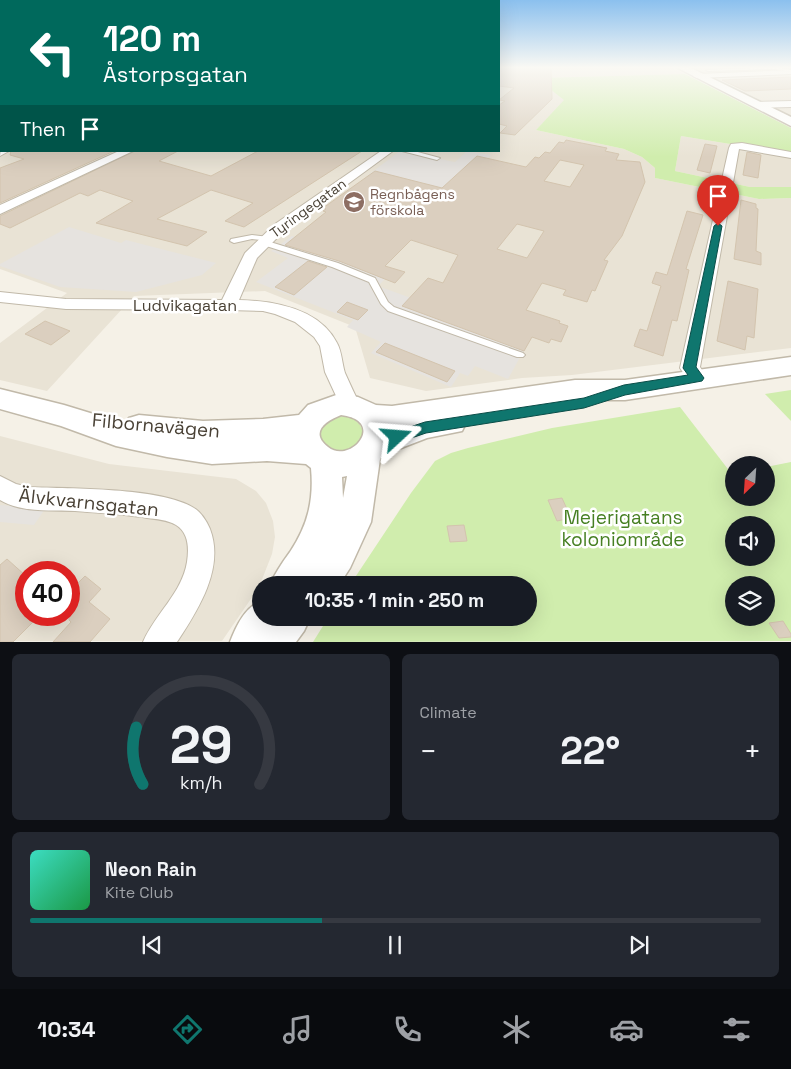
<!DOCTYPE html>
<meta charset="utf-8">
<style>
:root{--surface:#171b24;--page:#242831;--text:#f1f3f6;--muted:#9ea1a6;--line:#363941;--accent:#0f766e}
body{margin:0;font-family:"Space Grotesk",sans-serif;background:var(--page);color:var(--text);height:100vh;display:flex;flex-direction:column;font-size:19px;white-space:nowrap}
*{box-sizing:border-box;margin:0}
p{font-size:16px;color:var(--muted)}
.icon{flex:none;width:28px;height:28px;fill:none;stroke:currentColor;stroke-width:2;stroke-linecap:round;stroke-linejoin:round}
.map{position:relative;height:642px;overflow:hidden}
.panel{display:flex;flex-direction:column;gap:12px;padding:12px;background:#0d0f14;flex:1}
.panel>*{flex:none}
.guide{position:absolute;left:0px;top:0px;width:500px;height:152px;box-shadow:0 5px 20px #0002;background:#00695c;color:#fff;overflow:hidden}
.needle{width:32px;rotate:205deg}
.fabs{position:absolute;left:725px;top:456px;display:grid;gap:10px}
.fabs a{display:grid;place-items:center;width:50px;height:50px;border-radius:50%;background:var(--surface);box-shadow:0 5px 20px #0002;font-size:25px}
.speed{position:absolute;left:15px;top:561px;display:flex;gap:10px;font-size:25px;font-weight:700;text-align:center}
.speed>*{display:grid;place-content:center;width:65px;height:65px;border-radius:50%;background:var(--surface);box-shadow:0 5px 20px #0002;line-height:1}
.speed .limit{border:8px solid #d22;background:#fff;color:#111}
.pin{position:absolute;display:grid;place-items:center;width:42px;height:42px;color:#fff;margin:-51px -21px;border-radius:50% 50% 50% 0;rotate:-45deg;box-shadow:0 0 5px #0007}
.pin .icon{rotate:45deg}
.me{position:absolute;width:55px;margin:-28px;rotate:71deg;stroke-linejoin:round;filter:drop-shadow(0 0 4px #0008)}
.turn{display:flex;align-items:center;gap:18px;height:105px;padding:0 20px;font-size:22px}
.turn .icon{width:65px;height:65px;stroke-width:2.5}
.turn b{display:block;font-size:35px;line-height:42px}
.then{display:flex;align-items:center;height:48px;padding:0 20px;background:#0003;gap:10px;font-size:19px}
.big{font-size:38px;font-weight:700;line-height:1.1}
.panel .tile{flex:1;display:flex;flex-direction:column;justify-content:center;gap:8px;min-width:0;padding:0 18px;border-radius:8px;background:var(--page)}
.panel .dial{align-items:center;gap:0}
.dial svg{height:130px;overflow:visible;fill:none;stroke:var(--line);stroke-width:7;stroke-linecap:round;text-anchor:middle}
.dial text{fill:var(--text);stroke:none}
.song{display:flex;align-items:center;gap:15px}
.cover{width:60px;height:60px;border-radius:8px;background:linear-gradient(135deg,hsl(170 70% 55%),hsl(140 70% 35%))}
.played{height:5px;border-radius:2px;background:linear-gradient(90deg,var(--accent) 40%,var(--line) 40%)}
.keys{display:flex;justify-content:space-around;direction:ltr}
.heat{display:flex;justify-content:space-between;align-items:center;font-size:28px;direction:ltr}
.panel .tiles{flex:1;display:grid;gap:12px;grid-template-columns:1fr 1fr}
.tile:last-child{grid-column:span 2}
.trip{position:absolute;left:252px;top:576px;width:285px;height:50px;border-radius:25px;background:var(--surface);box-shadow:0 5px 20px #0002;font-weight:700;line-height:50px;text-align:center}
.tab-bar{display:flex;height:80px;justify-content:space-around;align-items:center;background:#090b0e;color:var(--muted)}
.tab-bar .icon{width:35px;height:35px}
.tab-bar .on{color:var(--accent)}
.tab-bar b{font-size:22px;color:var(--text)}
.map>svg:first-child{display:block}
</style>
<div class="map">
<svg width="791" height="642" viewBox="0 0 791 642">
<rect width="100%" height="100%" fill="#f5f1e7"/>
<g fill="#e9e3d5" fill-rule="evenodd">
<polygon points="0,67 1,151 499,151 499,67 671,67 685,74 537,78 565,100 536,130 624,149 642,157 655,168 655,178 759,199 791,198 791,348 572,375 522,378 426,391 370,378 355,327 265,291 134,296 47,391 0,380 0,343 67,293 0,269"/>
<polygon points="682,67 791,67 791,121"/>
<polygon points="681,136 791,154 791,187 750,187 675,171"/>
<path d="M0,436l109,28 127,15 20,12 10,12 7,18 2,16 -3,17 -13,33 -37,54h-222zM26,572h43v43h-43z"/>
</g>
<g fill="#d0edad" fill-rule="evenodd">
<polygon points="685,74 791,128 791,154 681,136 675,171 750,187 791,187 791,198 759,199 655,178 655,168 642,157 624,149 536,130 564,100 536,78"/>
<polygon points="791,390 791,421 765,394"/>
<path d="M680,407l51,66h3v25h32v-31l25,-5v179l-478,1 15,-24h201v-33h-179l61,-92 24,-32 16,-8 17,-5 84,-20zM734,525h32v33h-32zM734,585h32v33h-32z"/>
<path d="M346,416c16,4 24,20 9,32 -4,3 -11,4 -16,5l-18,-8c-4,-20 5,-28 25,-29z"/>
</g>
<g fill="#e6e3df">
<polygon points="400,151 455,162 467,151 491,155 449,195 368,175"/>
<polygon points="69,227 121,243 126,240 216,263 202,275 136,292 60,287 0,266 0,264"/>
<polygon points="292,236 393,271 378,286 529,341 508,379 475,366 468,376 460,373 451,387 371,353 381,342 347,327 353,320 256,282 288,258 271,251"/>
<polygon points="0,505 45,509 34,525 0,522"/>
</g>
<g fill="#dbcfbf" stroke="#d3c4ae" fill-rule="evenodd">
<polygon points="499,67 551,67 552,99 515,135 500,133 507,126 499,124 499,105 505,101 499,100 514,88 499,86"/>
<polygon points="791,77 791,89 745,91 722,80"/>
<path d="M566,140l41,8 -2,3 14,3 -3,6 24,2 5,20 -23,54 -18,24 4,1 -13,30 -3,-1 -5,12 -24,-7 3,-5 -24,-7 -16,27 34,11 -1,2 9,3 -7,16 -10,-3 -2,4 -17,-6 -8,14 -122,-45 26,-28 15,5 15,-28 -47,-15 -26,26 20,6 -10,11 -56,-22 -54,-16 41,-33 -3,-1 3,-2 -3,-1 52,-37 67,17 35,-32 49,11 9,-10 4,1 6,-6 5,1 9,-11 5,1zM560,160l24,5 -14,22 -26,-6zM517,224l27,7 -17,27 -30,-9z"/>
<polygon points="705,144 717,146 710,173 697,170"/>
<polygon points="11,151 114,151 0,203 0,168 24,159 10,155"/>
<polygon points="135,151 178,151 159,161 211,176 258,151 362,151 244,227 225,221 253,203 211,190 157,219 207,232 187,246 96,223 133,201 100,190 88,196 80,193 10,228 0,224 0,216"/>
<polygon points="747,152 761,155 758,178 743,175"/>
<polygon points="741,200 756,204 756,208 758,209 756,251 761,253 761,265 734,259"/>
<polygon points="687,211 703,215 686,269 689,270 677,321 672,320 663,356 634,346 640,329 647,331 661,286 652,283 656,272 667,275"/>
<polygon points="308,261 327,267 294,295 275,287"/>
<polygon points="728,281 758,289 754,338 747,336 745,350 717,341"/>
<polygon points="347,302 368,310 358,320 337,312"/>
<polygon points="45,321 70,331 51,345 25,334"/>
<polygon points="385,343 455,371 447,382 376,352"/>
<polygon points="562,498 571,518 557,521 548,500"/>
<polygon points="464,525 467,541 450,542 447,526"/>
<polygon points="7,559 26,576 26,615 40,615 13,642 0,642 0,565"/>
<polygon points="85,576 101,589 89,602 110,619 90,642 53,642 71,622 69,620 69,592"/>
<polygon points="783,621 791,634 791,637 779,638 769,623"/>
</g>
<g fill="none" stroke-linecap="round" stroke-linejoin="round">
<g stroke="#c1b9a9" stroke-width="2">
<g id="service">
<polygon points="777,67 791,70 791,72 774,69 708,71 706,70"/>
<polygon points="402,151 414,151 440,158 437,160"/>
<polygon points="252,235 269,237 270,239 267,241 338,263 375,278 388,302 394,307 523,353 525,355 523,357 517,357 388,311 381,304 369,282 332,267 260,244 259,242 261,240 252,239 234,243 230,241 231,239"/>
</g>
</g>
<g stroke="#c1b9a9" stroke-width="2">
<g id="minor">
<polygon points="791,70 791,74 697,78 693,76 697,74"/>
<rect x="0" y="95" width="1" height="6"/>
<polygon points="791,101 791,107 757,108 753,105 757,102"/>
<polygon points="742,143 791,152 791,158 739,149 700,367 707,378 704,383 697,385 690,383 680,368 729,148 731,144"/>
<polygon points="1,148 1,151 9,151 0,156"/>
<polygon points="119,151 133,151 0,214 0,205"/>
<path d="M381,151h12l-108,79 -28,28 -18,42c35,1 80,8 98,43 5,9 5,21 8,30 5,11 10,22 15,32l-3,6 -7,2 -7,-2 -18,-39 -5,-26 -6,-9 -19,-15 -20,-8 -12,-3 -35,-1 -162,-1 -66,-7v-10l66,7 156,1 23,-47 30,-29z"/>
<path d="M0,476l16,8 13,3c42,2 131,0 165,21 7,4 13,14 16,21 15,39 -12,81 -33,113h-34c12,-28 39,-49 44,-80 2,-13 2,-29 -11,-37 -8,-5 -20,-6 -29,-7 -24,-4 -48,-5 -72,-7 -25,-1 -53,2 -75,-11z"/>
</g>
</g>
<g stroke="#c1b9a9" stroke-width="3">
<g id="tertiary">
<polygon points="676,67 689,67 791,117 791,126"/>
<path d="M791,357v18l-166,25h-50l-112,17 3,6 -4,8 -35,7 -44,17 -3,4 -9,63 -21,46 -11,17h-69c5,-12 12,-22 20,-33 18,-27 24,-52 21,-84l-5,-4 -39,-3 -55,3 -45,-7 -51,-11 -55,-20 -61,-17v-20l64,16 62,19 3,-6 10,-3 64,6 60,-2 36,-4 9,-10 31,-11 19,3 18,8 16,1 183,-26h50zM341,415c47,6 9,50 -13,32 -19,-15 -2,-26 13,-32zM347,476l-4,22 -1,-21z"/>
<path d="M261,601v17h49l-6,13 -8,11h-66c6,-16 15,-35 31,-41z"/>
</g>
</g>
<use href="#service" fill="#fff" fill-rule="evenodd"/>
<use href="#minor" fill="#fff" fill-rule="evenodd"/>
<use href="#tertiary" fill="#fff" fill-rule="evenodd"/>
</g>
<linearGradient id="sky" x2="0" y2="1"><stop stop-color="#8bc0ee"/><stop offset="0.43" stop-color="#faf9f4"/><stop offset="1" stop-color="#faf9f4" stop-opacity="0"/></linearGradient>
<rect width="791" height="157" fill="url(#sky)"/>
<polygon fill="#0f766e" stroke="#0a4d48" points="718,223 722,226 696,367 704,378 702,381 625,395 584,408 426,433 397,443 392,441 390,437 392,433 425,422 584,398 624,385 688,375 683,368 714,226"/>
<defs>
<g id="school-disc" transform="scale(1.125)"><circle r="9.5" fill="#8d6e63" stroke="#fff"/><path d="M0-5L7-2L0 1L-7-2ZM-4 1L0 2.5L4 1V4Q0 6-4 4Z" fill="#fff"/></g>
</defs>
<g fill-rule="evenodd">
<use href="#school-disc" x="354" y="202"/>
</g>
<g text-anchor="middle" stroke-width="5" stroke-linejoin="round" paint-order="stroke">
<g font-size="14" fill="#785e54" stroke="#fff" text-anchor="start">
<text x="370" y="199">Regnbågens<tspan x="370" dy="16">förskola</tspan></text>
</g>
<g font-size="14" fill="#494135" stroke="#fff">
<text transform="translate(308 208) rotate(-36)" y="5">Tyringegatan</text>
</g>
<g font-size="16" fill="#494135" stroke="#fff">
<text x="185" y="311">Ludvikagatan</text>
</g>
<g font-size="19" fill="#494135" stroke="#fff">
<text transform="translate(156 425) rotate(5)" y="7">Filbornavägen</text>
<text transform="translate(89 502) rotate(6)" y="7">Älvkvarnsgatan</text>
</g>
<g font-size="19" fill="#478023" stroke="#fff">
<text x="623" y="524">Mejerigatans<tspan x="623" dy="22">koloniområde</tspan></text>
</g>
</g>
</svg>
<div class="fabs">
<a><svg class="needle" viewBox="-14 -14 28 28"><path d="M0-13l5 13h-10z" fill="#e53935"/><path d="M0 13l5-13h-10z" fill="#9ea1a6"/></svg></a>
<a><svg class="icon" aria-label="sound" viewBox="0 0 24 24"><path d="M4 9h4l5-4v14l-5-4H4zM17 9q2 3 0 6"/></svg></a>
<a><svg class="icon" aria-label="layers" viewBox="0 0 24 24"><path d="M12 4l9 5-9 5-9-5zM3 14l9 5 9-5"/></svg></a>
</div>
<div class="speed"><div class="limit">40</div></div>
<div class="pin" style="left:718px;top:226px;background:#d93025"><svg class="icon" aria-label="arrive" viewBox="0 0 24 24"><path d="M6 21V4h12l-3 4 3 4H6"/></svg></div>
<svg class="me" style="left:397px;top:437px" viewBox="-20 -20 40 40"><path d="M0-17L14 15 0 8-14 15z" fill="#0f766e" stroke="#fff" stroke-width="4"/></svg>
<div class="trip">10:35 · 1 min · 250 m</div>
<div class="guide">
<div class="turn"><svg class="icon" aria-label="left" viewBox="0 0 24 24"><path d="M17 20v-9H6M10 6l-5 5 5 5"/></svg><div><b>120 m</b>Åstorpsgatan</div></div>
<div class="then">Then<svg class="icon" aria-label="arrive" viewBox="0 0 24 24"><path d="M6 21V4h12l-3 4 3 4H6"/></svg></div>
</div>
</div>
<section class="panel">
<div class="tiles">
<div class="tile dial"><svg viewBox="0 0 100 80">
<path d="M14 69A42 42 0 1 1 86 69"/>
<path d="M14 69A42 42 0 0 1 10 34" stroke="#0f766e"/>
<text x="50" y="56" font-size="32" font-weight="700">29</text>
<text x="50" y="72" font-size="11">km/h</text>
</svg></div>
<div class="tile"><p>Climate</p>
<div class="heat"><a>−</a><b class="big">22°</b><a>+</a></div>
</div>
<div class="tile">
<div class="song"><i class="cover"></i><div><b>Neon Rain</b><p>Kite Club</p></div></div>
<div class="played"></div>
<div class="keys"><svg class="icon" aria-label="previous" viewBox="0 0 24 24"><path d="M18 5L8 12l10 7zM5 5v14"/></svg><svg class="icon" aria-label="pause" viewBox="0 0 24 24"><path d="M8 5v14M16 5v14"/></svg><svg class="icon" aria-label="next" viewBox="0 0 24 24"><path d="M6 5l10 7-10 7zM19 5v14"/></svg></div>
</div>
</div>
</section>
<nav class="tab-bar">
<b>10:34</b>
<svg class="icon on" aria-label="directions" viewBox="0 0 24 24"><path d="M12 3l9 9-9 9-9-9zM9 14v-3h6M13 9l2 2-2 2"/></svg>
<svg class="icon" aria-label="music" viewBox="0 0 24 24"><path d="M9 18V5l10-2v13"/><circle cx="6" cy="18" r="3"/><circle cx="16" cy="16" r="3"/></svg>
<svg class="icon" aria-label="phone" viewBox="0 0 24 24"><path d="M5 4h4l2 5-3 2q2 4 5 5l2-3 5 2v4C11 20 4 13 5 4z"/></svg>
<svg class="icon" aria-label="climate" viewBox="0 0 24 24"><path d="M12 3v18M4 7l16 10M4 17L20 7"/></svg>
<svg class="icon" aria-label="car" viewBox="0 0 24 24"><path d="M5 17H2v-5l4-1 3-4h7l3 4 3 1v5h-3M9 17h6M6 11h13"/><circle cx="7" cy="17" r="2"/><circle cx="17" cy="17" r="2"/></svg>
<svg class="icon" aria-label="filters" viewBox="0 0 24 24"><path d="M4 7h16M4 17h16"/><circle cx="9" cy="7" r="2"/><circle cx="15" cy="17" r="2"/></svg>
</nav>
